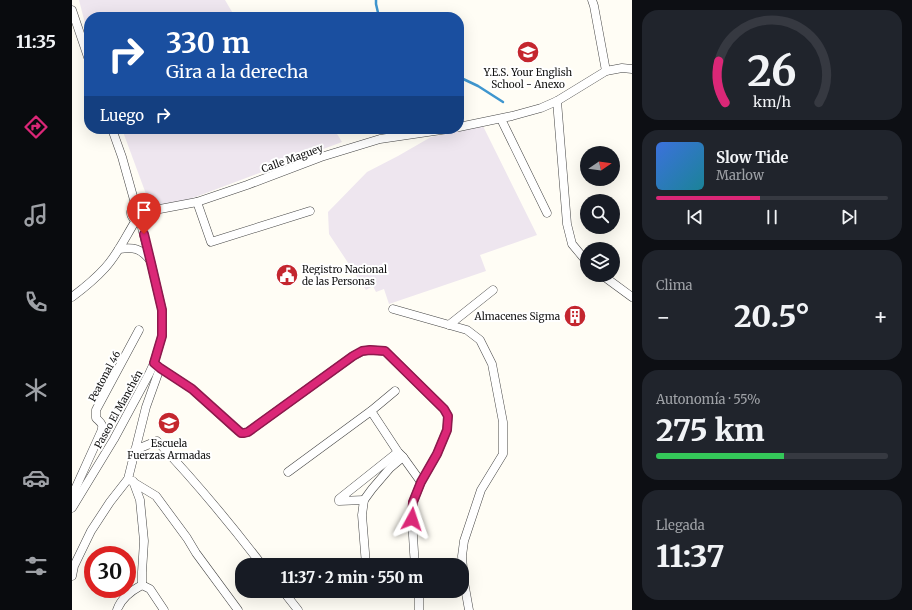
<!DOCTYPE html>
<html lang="es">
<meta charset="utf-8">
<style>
:root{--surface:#171b24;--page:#20242c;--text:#f1f3f6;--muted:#9ea1a6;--line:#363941;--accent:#db2777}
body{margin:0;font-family:Merriweather,serif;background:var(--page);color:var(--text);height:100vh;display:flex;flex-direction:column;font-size:15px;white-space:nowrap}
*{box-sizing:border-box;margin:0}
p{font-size:13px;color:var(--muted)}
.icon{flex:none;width:22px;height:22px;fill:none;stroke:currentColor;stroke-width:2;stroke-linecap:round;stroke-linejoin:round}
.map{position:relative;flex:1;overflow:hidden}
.drawer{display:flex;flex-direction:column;gap:10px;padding:10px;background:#0d0f14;width:280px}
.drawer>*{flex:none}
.banner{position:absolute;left:12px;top:12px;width:380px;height:122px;border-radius:16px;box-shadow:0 4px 16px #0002;background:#1a4fa0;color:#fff;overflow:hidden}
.needle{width:26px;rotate:77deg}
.controls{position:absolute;left:508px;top:146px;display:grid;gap:8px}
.controls a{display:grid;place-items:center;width:40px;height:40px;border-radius:50%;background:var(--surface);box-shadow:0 4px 16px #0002;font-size:20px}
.speed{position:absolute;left:12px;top:546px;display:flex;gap:8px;font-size:20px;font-weight:700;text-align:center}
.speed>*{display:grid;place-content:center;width:52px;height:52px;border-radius:50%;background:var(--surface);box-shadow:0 4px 16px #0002;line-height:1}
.speed .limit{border:6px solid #d22;background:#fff;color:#111}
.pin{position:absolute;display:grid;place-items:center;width:34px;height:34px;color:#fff;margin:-41px -17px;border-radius:50% 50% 50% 0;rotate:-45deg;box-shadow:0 0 4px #0007}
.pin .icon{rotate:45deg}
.me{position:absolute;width:44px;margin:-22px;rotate:5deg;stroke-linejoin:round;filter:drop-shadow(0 0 3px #0008)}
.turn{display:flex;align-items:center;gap:14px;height:84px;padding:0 16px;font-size:18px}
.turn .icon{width:52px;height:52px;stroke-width:2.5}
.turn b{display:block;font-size:28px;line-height:34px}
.then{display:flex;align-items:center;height:38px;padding:0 16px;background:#0003;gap:8px;font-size:15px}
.big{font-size:30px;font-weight:800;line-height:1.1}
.drawer .widget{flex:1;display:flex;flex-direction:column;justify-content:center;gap:6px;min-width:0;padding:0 14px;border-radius:16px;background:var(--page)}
.drawer .dial{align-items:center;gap:0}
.dial svg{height:104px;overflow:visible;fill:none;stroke:var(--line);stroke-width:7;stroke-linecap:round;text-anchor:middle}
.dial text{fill:var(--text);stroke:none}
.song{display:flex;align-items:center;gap:12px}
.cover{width:48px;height:48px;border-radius:6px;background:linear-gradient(135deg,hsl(220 70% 55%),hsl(190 70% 35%))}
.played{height:4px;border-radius:2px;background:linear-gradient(90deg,var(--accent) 45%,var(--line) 45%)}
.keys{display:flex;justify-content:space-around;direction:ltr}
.heat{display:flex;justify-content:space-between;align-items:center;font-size:22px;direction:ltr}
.charge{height:6px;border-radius:3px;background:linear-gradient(90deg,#34c759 55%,var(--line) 0)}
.trip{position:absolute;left:163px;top:558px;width:234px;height:40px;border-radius:16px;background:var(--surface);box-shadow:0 4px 16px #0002;font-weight:800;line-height:40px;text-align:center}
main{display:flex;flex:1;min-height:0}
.tabs{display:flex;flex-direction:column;width:72px;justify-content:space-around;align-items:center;background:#090b0e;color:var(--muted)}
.tabs .icon{width:28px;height:28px}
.tabs .selected{color:var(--accent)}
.tabs b{font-size:18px;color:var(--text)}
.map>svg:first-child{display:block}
</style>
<main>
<nav class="tabs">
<b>11:35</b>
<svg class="icon selected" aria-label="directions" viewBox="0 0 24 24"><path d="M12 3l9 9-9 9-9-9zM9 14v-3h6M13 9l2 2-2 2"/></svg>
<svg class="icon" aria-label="music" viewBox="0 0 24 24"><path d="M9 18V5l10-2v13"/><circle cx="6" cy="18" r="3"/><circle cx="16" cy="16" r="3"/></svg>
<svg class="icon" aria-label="phone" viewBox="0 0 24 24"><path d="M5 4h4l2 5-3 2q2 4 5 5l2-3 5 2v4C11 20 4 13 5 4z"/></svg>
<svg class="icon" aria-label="climate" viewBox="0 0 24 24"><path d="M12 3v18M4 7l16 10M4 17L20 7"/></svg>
<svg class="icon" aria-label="car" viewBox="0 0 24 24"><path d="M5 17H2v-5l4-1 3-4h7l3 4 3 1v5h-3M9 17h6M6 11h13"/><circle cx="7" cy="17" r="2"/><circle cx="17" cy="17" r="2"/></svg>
<svg class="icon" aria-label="filters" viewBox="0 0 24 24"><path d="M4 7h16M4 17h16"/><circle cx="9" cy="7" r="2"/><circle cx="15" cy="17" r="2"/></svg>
</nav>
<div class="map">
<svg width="560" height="610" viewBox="0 0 560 610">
<rect width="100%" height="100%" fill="#fffdf5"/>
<g fill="#eee6ef">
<polygon points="7,0 153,0 163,17 17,17 17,39"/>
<polygon points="411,126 465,235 408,255 414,271 317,304 312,289 304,292 301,286 294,290 257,234 256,212 295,172 326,156 359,137"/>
<polygon points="50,129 262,129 270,142 81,213"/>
</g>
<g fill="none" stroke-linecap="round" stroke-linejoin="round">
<g stroke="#3f96cf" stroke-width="2.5">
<polyline points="304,0 304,4 307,17"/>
<polyline points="387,77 406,86 431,102"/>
</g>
<g stroke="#444" stroke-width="9">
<g id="minor">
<polyline points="520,0 522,6 534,71"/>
<polyline points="0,10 17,60"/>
<polyline points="485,101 495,224 500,244 515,262"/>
<polyline points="429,119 475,213"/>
<polyline points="387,127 440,116 469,108 485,101 534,71 550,68 560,69"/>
<polyline points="40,129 50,157 64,207"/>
<polyline points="125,202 139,242 238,211"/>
<circle cx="66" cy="213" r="7"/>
<polyline points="72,212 125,202 175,185 249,157 308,139 376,129"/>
<path d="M47,249c15,-2 21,-1 31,11"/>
<polyline points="530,275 560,297"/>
<path d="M0,297c12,-9 23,-18 33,-29 13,-14 21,-32 31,-48"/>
<polyline points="321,309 395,330 408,340 420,364 431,422 431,454 409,490 392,541 390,556 392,582 397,610"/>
<polyline points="377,325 421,290"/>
<polyline points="82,363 88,368 120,389 166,431 172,433 176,432 281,356 291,351 298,350 313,351 372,409 376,416 375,430 365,454 349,482 341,502 340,519 342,552 343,565"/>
<polyline points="299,411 326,452 331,457 349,482"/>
<path d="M63,450l22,-9c37,39 72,81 105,124"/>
<polyline points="216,472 299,411 323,391"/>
<polyline points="56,479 84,496 115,538 124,553 166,610"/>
<path d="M0,496l29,-64c3,-8 0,-9 -5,-14v-8l43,-80"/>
<polyline points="292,500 267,501 267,499 326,452"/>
<polyline points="0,508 42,439 77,374 82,363 90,336 90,310 79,263 68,220"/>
<polyline points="294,565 290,515 292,500 300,489 318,468 331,457"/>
<polyline points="0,576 2,566 19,531 38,502 56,479 74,407 88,368"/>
<polyline points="70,585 78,589 92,610"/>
<polyline points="211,591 226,610"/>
<polyline points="347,591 347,610"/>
<path d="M45,610c4,-12 14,-19 25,-25v-13l2,-31 -4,-41 -7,-19"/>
</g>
</g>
<use href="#minor" stroke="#fff" stroke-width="8"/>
</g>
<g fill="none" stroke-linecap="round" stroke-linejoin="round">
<g stroke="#8e194d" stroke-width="10">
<polyline id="route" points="72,234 79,263 90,310 90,336 82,363 88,368 120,389 169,433 172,433 176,432 281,356 290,351 298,350 313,351 372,409 376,416 375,430 365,454 349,482 341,502 340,519"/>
</g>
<use href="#route" stroke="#db2777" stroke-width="7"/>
</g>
<defs>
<g id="school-disc" transform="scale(1.15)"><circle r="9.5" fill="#c4262e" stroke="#fff"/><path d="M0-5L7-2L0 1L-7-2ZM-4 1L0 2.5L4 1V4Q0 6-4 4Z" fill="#fff"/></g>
<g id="civic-disc" transform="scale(1.15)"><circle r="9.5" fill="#c4262e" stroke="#fff"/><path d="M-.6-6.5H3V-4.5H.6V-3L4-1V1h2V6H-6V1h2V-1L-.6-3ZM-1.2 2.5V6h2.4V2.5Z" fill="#fff"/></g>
<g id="building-disc" transform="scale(1.15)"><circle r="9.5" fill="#c4262e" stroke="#fff"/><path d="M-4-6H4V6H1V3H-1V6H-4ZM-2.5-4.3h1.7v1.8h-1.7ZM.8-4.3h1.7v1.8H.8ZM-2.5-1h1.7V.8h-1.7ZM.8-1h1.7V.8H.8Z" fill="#fff"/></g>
</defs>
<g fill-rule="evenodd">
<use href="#school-disc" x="456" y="52"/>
<use href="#civic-disc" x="215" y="275"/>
<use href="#building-disc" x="503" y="316"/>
<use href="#school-disc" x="97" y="423"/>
</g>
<g text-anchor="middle" stroke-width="4" stroke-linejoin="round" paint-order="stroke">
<g font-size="10" fill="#111" stroke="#fff">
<text x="456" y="76">Y.E.S. Your English<tspan x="456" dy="12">School - Anexo</tspan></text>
<text x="230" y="273" text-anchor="start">Registro Nacional<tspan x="230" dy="12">de las Personas</tspan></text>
<text x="488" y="320" text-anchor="end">Almacenes Sigma</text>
<text x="97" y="447">Escuela<tspan x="97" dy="12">Fuerzas Armadas</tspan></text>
</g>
<g font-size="10" fill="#111" stroke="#fff">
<text transform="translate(220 158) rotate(-20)" y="4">Calle Maguey</text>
<text transform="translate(32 376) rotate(-62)" y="4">Peatonal 46</text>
<text transform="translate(46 409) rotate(-61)" y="4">Paseo El Manchén</text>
</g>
</g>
</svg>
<div class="controls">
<a><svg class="needle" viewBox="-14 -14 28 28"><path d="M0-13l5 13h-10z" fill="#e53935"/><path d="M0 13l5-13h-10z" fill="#9ea1a6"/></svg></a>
<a><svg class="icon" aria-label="search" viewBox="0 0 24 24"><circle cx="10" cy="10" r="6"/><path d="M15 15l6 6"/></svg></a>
<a><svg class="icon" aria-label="layers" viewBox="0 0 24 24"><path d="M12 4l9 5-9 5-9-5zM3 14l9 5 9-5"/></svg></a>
</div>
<div class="speed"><div class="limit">30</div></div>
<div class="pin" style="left:72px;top:234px;background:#d93025"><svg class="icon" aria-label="arrive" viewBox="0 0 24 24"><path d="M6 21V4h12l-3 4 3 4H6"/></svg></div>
<svg class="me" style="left:340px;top:519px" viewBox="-20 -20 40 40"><path d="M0-17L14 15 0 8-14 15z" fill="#db2777" stroke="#fff" stroke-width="4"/></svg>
<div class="trip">11:37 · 2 min · 550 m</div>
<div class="banner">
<div class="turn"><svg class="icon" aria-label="right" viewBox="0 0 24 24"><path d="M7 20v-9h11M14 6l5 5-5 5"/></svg><div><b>330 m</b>Gira a la derecha</div></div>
<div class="then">Luego<svg class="icon" aria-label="right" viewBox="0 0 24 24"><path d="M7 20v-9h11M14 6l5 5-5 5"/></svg></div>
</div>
</div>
<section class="drawer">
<div class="widget dial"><svg viewBox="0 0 100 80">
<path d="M14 69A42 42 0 1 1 86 69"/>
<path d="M14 69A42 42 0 0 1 9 37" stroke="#db2777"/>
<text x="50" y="56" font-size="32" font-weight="700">26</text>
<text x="50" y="72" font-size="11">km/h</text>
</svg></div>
<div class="widget">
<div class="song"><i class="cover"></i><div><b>Slow Tide</b><p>Marlow</p></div></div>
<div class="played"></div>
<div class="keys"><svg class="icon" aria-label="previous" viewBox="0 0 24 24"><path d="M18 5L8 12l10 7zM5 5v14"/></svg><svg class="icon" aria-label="pause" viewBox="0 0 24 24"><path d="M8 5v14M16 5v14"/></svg><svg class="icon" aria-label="next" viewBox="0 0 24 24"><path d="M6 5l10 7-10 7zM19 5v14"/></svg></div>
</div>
<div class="widget"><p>Clima</p>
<div class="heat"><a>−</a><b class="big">20.5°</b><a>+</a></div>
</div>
<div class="widget"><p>Autonomía · 55%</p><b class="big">275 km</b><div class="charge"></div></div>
<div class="widget"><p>Llegada</p><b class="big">11:37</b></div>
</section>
</main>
